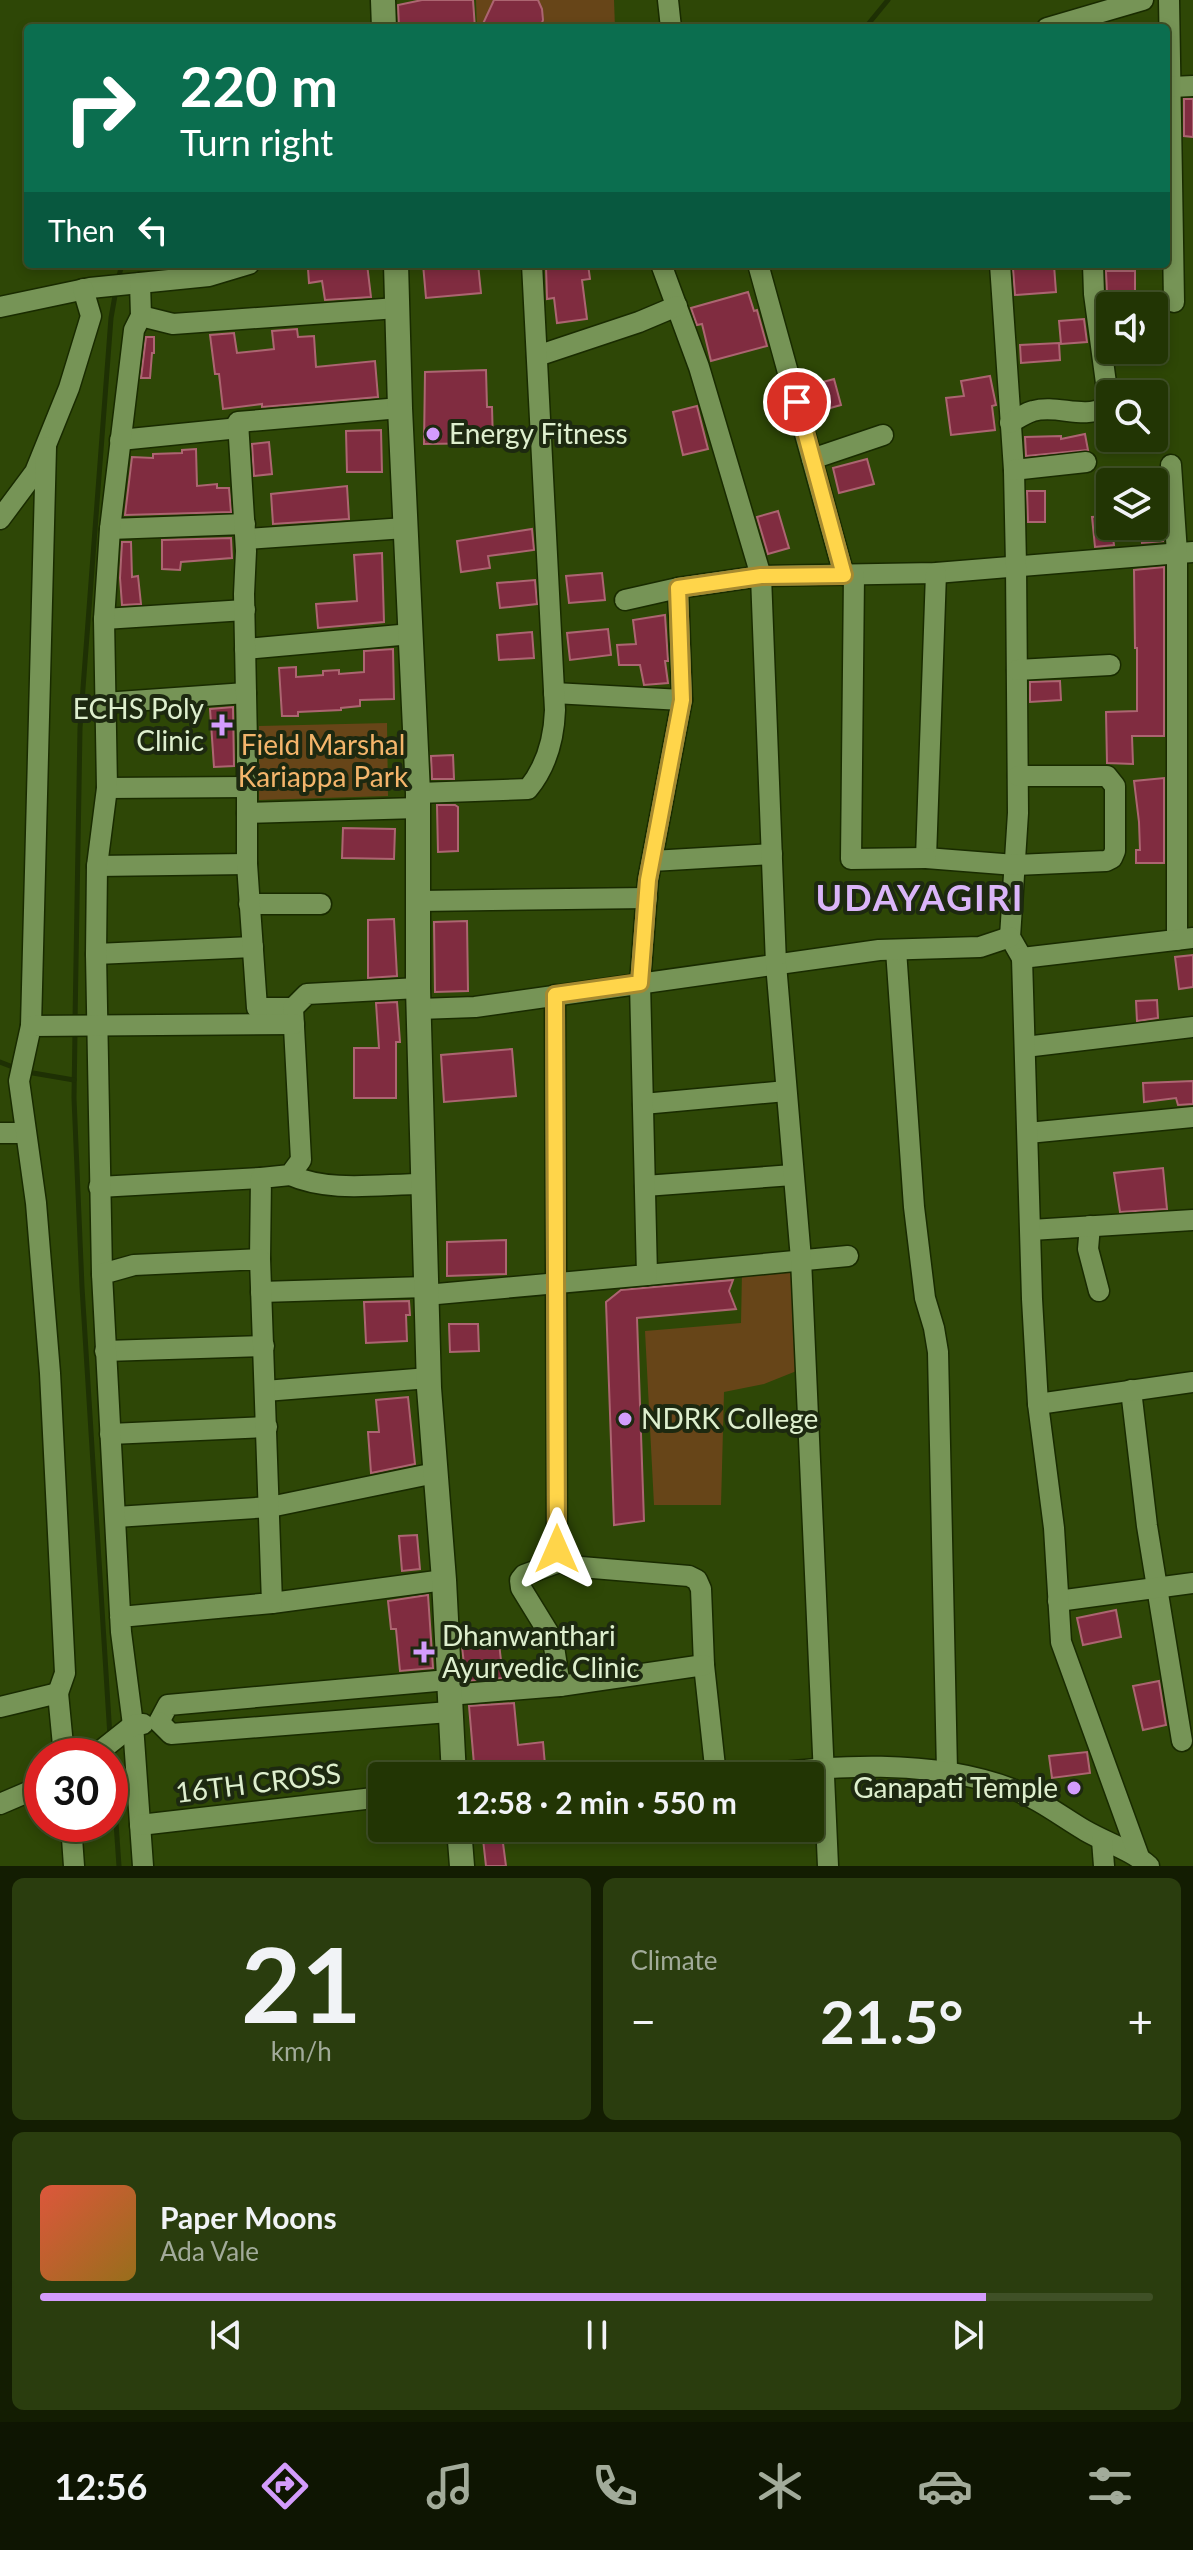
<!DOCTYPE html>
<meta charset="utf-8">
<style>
:root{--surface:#223504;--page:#2a3d0e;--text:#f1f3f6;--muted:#a2ab9a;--line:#3f5026;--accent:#d39cfc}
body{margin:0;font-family:Lato,sans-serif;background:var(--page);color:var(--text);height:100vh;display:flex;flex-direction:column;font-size:30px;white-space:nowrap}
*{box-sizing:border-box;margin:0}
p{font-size:26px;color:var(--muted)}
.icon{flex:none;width:44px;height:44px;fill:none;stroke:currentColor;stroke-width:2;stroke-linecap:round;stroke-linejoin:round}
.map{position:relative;height:1866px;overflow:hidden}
.side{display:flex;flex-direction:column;gap:12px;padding:12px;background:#131d02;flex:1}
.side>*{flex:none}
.guide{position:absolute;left:24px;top:24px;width:1146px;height:244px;border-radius:8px;box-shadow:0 4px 12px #0003,0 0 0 2px var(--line);background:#0b6e4f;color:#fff;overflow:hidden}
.buttons{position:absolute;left:1096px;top:292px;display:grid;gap:16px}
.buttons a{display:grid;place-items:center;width:72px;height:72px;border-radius:8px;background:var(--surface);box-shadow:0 4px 12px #0003,0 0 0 2px var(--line);font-size:40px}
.speed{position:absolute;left:24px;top:1738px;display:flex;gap:16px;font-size:40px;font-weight:700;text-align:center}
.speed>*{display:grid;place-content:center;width:104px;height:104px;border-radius:50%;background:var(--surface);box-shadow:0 4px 12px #0003,0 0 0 2px var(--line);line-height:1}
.speed .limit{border:12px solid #d22;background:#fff;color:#111}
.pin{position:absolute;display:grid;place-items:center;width:68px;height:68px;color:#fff;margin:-34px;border:4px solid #fff;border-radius:50%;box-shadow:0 2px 8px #0007}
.me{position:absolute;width:88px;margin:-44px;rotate:0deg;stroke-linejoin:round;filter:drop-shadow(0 0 6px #0008)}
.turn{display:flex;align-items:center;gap:28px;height:168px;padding:0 24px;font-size:36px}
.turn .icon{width:104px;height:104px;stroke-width:2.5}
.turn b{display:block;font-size:56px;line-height:68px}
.then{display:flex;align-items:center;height:76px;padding:0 24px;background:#0003;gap:16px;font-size:30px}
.big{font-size:60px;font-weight:700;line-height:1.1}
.side .tile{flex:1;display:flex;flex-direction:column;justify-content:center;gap:12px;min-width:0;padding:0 28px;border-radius:12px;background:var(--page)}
.side .dial{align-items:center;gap:0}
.dial b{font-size:104px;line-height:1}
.song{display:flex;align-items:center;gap:24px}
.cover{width:96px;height:96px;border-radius:12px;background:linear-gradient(135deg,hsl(10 70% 55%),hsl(40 70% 35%))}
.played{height:8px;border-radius:4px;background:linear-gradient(90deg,var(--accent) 85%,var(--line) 85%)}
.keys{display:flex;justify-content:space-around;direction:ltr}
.heat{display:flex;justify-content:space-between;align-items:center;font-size:44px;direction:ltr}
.side .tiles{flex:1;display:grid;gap:12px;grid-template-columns:1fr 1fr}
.tile:last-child{grid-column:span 2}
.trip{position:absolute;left:368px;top:1762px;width:456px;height:80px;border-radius:8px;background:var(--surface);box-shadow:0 4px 12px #0003,0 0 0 2px var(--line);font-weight:700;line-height:80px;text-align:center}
.dock{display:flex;height:128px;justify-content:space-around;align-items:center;background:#0e1502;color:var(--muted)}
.dock .icon{width:56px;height:56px}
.dock .on{color:var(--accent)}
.dock b{font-size:36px;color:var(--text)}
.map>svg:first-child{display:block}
</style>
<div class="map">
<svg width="1193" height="1866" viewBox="0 0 1193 1866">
<rect width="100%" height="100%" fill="#2e4706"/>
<g fill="#674518">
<polygon points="476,0 614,0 615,28 477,28"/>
<polygon points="387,723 388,796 259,800 259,726"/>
<polygon points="795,1266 804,1368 764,1384 724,1392 721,1505 654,1505 645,1331 741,1323 742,1272"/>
</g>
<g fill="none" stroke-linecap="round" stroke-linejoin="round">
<g stroke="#1e3004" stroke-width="5">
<polyline points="865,28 888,0"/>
<polyline points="118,280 122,264"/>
<polyline points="75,1022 80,728 111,318 116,290"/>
<polyline points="75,1032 74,1098 82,1287 110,1737"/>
<polyline points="0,1062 18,1069"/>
<polyline points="27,1072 74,1080"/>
<polyline points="111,1751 119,1866"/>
</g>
</g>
<g fill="#802c40" stroke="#ac6571" stroke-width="2">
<polygon points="422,0 473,0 475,28 399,28 398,5"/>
<polygon points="494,0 538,0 542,9 543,20 540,28 481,28"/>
<polygon points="1184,99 1193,99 1193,137 1184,136"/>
<polygon points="321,264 367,264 371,297 325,300 322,281 309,283 308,269"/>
<polygon points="423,264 478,264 481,293 426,298"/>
<polygon points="572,264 588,264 590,279 582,280 587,319 557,323 554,298 547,299 546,267"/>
<polygon points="1054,265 1056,292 1015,295 1013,268"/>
<polygon points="1106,271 1135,271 1135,294 1107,294"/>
<polygon points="748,292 754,311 757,310 767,346 711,361 702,324 697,325 691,308"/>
<polygon points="1084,319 1087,342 1061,344 1059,321"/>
<polygon points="297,329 298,337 314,336 316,367 375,361 378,397 262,407 262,404 223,409 219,374 215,374 210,335 234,333 237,353 274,349 272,331"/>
<polygon points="146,337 154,337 154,353 152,353 150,378 141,378"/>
<polygon points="1059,343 1060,360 1021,363 1020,345"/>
<polygon points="486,370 487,407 492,407 493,443 424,444 425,372"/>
<polygon points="990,376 996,405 992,406 995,430 951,435 946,398 964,396 961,381"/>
<polygon points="834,379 841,405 816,412 808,386"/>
<polygon points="697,406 708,449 683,455 673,412"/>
<polygon points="381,430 382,472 347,472 346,431"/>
<polygon points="1085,434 1088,450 1026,456 1025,437 1061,436 1061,439"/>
<polygon points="269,442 272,474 254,476 252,444"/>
<polygon points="196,449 197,486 217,484 217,488 229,488 231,512 125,515 132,457 153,458 153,454 182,453 182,450"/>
<polygon points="867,459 874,484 839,493 833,468"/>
<polygon points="347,486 349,519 273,524 271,494"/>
<polygon points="1027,491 1045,491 1045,522 1028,522"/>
<polygon points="778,511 789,548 768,554 757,517"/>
<polygon points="1110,516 1114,545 1095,547 1092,517"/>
<polygon points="1154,519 1162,519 1163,541 1142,543 1140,526 1154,526"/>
<polygon points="532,529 534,550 488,556 490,568 461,572 457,541"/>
<polygon points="231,538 232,558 181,562 180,570 162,569 162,540"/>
<polygon points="122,542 131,542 132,577 138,576 141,604 122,605 120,578"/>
<polygon points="382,553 384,622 318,628 316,604 357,601 354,555"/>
<polygon points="1164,567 1164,736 1132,736 1133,764 1107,763 1106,712 1137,711 1137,648 1135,648 1134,570"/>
<polygon points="602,573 605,600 569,603 566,576"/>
<polygon points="535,580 537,604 500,608 497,583"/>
<polygon points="665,615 668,661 665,661 668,683 644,685 640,665 619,665 617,645 636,644 633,620"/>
<polygon points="608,629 611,655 570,660 567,633"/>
<polygon points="532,632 534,658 499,660 497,635"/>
<polygon points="393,649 394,699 360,700 360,706 341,708 341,710 298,712 298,716 282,716 279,668 296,667 296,677 323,675 323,671 339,670 339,674 364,672 364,651"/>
<polygon points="1060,681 1061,700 1030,702 1030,682"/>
<polygon points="233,707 234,766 214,767 210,709"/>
<polygon points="453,755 454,779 432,779 431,756"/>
<polygon points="1164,778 1164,863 1136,863 1136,850 1140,850 1139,822 1134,781"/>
<polygon points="437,805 455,805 458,807 458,851 438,852"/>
<polygon points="343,828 395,829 394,859 342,858"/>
<polygon points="394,919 397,976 368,978 368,920"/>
<polygon points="467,921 468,991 435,992 434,922"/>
<polygon points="1193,955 1193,987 1179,989 1175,957"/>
<polygon points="1157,1000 1158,1018 1137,1021 1136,1001"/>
<polygon points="397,1002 400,1042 396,1042 396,1098 354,1098 354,1048 379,1048 376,1003"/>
<polygon points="512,1049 516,1096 444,1102 441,1055"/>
<polygon points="1193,1081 1193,1104 1178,1105 1176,1098 1144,1102 1143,1083"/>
<polygon points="1163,1168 1167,1209 1120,1212 1114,1173"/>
<polygon points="506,1240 506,1274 447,1276 447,1242"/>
<polygon points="733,1280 729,1291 736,1309 637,1318 644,1521 614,1525 606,1302 621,1290"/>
<polygon points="409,1301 410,1315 406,1315 407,1341 366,1343 364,1302"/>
<polygon points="449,1324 478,1324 479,1351 450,1352"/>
<polygon points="408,1397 415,1464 371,1473 368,1432 379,1432 376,1400"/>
<polygon points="417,1535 420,1569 402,1571 399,1536"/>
<polygon points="428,1595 433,1668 400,1671 396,1629 391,1629 388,1601"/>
<polygon points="1116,1610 1121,1637 1083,1645 1077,1618"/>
<polygon points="499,1643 503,1678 466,1681 462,1647"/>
<polygon points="1159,1681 1166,1725 1143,1730 1133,1686"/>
<polygon points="514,1703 518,1745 543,1742 546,1776 475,1776 469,1706"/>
<polygon points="1087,1752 1090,1773 1052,1778 1049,1756"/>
<polygon points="501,1828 506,1866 486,1866 482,1830"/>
</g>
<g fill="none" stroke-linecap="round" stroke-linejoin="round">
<g stroke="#192b00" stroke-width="23">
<g id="minor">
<polyline points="668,0 671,28"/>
<polyline points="1169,0 1174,302"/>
<polyline points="1047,28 1143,0"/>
<polyline points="1172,87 1193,86"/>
<polyline points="661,264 699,367 761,576 936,573 1193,552"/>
<polyline points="758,264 844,575"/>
<polyline points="1000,264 1014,470 1016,565 1018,813 1010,937 1022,958"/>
<polyline points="0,307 90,288 209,276 249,264"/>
<polyline points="141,316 173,324 397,308"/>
<polyline points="537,356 639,322 677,306"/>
<path d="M1010,423c7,-4 15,-10 23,-12 24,-7 51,9 72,-4l3,-9 -14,-104 -1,-30"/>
<polyline points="120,440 239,428"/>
<polyline points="812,459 883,435"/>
<polyline points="1171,465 1177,553 1177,940"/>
<polyline points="1014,470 1086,462"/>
<polyline points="0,519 35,472 69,388 91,316 83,289"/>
<polyline points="110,529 245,524"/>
<polyline points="246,539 405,528"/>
<polyline points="936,573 926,858 1015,865 1106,861 1112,858 1115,851 1115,786 1107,776 1018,776"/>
<polyline points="854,575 851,859 926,858"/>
<polyline points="625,600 678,588"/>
<polyline points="104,619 245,610"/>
<polyline points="245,649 411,634"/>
<polyline points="1017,670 1110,665"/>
<polyline points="554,693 682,700"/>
<polyline points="104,703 246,693"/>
<polyline points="107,788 247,787"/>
<path d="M418,793l110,-4c18,-22 26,-50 27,-79l-23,-446"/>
<polyline points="247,813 418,808"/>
<polyline points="652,861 772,854"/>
<polyline points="97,866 247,864"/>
<polyline points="418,901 647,898"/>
<polyline points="249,904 321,904"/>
<polyline points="896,950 914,1207 925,1298 934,1328 938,1352 947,1771"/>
<polyline points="96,954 253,947"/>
<polyline points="555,995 557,1549 562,1561 569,1566 689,1576 697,1580 701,1589 704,1665 716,1776"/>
<polyline points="293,1008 257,1008 247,864 247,744 244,594 246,551 238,422 400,408"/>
<polyline points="419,1009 475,1007 879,950 980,947 1010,937"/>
<polyline points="31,1026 46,447"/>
<polyline points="1025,1047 1193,1027"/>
<polyline points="643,1104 786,1091"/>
<polyline points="0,1133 25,1133"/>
<polyline points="1028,1133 1193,1117"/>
<path d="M290,1175c40,18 90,9 134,9"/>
<polyline points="645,1186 793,1175"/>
<polyline points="99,1187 261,1178"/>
<polyline points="1090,1226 1088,1249 1099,1291"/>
<polyline points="1031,1230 1193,1220"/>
<polyline points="260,1259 261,1178 290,1175 301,1160 293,1008 307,994 418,988"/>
<polyline points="102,1274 96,954 97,866 107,788 104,619 110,529 134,330 141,316 140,283"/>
<polyline points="647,1275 848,1256"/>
<polyline points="261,1292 426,1287"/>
<polyline points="426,1295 647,1275 640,983 648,880 682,700 678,588 761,576 776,964 801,1259 828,1866"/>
<polyline points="105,1351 264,1346"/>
<polyline points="1131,1390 1147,1526 1182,1741"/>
<polyline points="265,1391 429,1378"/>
<polyline points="1038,1404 1193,1382"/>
<polyline points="110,1434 267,1427"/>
<polyline points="116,1517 270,1507 435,1473"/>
<polyline points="1058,1601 1193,1583"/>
<polyline points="272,1603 444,1580"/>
<polyline points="120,1617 272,1603 260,1259 134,1265 102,1274 121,1632 133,1725 143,1866"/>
<polyline points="560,1686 553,1640 521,1588 520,1580 524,1575 562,1561"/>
<polyline points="58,1693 65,1673 50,1373 36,1203 19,1081 31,1026 294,1024"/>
<polyline points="449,1695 560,1686 704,1665"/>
<polyline points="0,1707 58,1693 64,1756"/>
<polyline points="159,1722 168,1705 448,1680"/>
<polyline points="159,1722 171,1734 449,1712"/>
<polyline points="94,1756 133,1725 143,1724"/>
<path d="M747,1776c86,-11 183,-18 265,13 26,9 50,28 74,42 21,12 45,19 63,35"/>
<polyline points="0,1804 42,1786"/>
<polyline points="71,1824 74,1866"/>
<polyline points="140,1825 382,1797"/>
<polyline points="1102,1840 1104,1866"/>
<polyline points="1139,1857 1061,1642 1054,1528 1038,1404 1032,1299 1022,958 1193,938"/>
</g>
</g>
<g stroke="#192b00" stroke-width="27">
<g id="tertiary">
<polyline points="383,0 384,28"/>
<polyline points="396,264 400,408 418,793 418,988 429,1388 444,1580 454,1776"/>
<polyline points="459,1828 462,1866"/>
</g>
</g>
<use href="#minor" stroke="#769456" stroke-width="20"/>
<use href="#tertiary" stroke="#769456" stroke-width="24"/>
</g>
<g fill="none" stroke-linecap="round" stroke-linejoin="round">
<g stroke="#a68a30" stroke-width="20">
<polyline id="route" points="557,1549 555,995 640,983 648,880 682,700 678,588 761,576 844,575 797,402"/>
</g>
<use href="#route" stroke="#ffd54a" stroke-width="14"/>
</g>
<g fill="#d39cfc" stroke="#1d2910" stroke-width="3">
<circle cx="433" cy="434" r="8"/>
<path d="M218 713h8v8h8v8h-8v8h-8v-8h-8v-8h8z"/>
<circle cx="625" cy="1419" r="8"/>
<path d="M420 1640h8v8h8v8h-8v8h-8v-8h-8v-8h8z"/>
<circle cx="1074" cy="1788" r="8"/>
</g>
<g text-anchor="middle" stroke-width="8" stroke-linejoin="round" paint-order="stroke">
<g font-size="28" fill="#deefce" stroke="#1d2910" text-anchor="start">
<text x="449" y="444">Energy Fitness</text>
<text x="204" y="719" text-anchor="end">ECHS Poly<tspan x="204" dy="32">Clinic</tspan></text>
<text x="641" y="1429">NDRK College</text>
<text x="442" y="1646">Dhanwanthari<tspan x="442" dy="32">Ayurvedic Clinic</tspan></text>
<text x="1058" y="1798" text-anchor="end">Ganapati Temple</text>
</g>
<g font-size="28" fill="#f4b56b" stroke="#1d2910">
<text x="323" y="755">Field Marshal<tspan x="323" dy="32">Kariappa Park</tspan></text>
</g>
<g font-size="28" fill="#deefce" stroke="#1d2910">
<text transform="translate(258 1783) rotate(-7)" y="10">16TH CROSS</text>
</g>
<g font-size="36" font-weight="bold" letter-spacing="2" fill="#dab5f8" stroke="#1d2910">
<text x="920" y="911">UDAYAGIRI</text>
</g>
</g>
</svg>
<div class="buttons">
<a><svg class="icon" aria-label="sound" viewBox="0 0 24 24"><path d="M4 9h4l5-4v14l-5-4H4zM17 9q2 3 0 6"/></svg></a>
<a><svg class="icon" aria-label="search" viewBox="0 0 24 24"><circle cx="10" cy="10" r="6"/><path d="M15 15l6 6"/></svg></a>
<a><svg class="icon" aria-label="layers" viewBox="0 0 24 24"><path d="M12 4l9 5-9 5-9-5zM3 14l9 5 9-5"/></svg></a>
</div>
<div class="speed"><div class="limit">30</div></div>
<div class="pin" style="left:797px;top:402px;background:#d93025"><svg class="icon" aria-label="arrive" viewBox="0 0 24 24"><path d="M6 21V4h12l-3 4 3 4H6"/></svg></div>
<svg class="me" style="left:557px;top:1549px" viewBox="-20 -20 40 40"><path d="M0-17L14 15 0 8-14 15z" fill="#ffd54a" stroke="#fff" stroke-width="4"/></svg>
<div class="trip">12:58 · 2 min · 550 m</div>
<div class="guide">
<div class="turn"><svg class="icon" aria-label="right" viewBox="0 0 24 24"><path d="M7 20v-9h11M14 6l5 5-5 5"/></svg><div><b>220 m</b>Turn right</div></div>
<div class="then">Then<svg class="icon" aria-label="left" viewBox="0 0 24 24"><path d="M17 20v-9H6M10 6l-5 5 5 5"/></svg></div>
</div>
</div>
<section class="side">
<div class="tiles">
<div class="tile dial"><b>21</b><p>km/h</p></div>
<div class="tile"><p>Climate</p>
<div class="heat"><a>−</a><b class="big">21.5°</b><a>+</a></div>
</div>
<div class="tile">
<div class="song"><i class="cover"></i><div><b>Paper Moons</b><p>Ada Vale</p></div></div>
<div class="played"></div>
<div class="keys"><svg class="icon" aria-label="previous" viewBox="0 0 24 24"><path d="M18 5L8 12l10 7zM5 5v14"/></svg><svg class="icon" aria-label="pause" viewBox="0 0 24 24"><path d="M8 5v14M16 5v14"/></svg><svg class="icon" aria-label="next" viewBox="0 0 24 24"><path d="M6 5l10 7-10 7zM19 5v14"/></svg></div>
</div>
</div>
</section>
<nav class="dock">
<b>12:56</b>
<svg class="icon on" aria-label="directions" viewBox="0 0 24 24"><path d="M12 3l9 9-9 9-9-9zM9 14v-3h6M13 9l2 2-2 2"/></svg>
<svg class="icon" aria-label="music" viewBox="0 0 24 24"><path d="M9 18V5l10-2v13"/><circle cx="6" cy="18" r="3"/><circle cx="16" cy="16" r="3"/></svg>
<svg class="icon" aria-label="phone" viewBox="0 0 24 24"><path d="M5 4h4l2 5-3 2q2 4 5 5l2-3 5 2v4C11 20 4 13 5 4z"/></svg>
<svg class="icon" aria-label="climate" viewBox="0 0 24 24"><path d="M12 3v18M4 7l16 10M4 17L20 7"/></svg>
<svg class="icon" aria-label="car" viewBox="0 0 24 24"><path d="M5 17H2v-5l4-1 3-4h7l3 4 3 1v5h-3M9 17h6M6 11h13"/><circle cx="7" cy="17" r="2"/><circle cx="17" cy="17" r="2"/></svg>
<svg class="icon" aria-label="filters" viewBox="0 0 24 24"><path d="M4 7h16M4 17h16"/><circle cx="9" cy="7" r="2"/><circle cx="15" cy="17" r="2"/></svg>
</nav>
